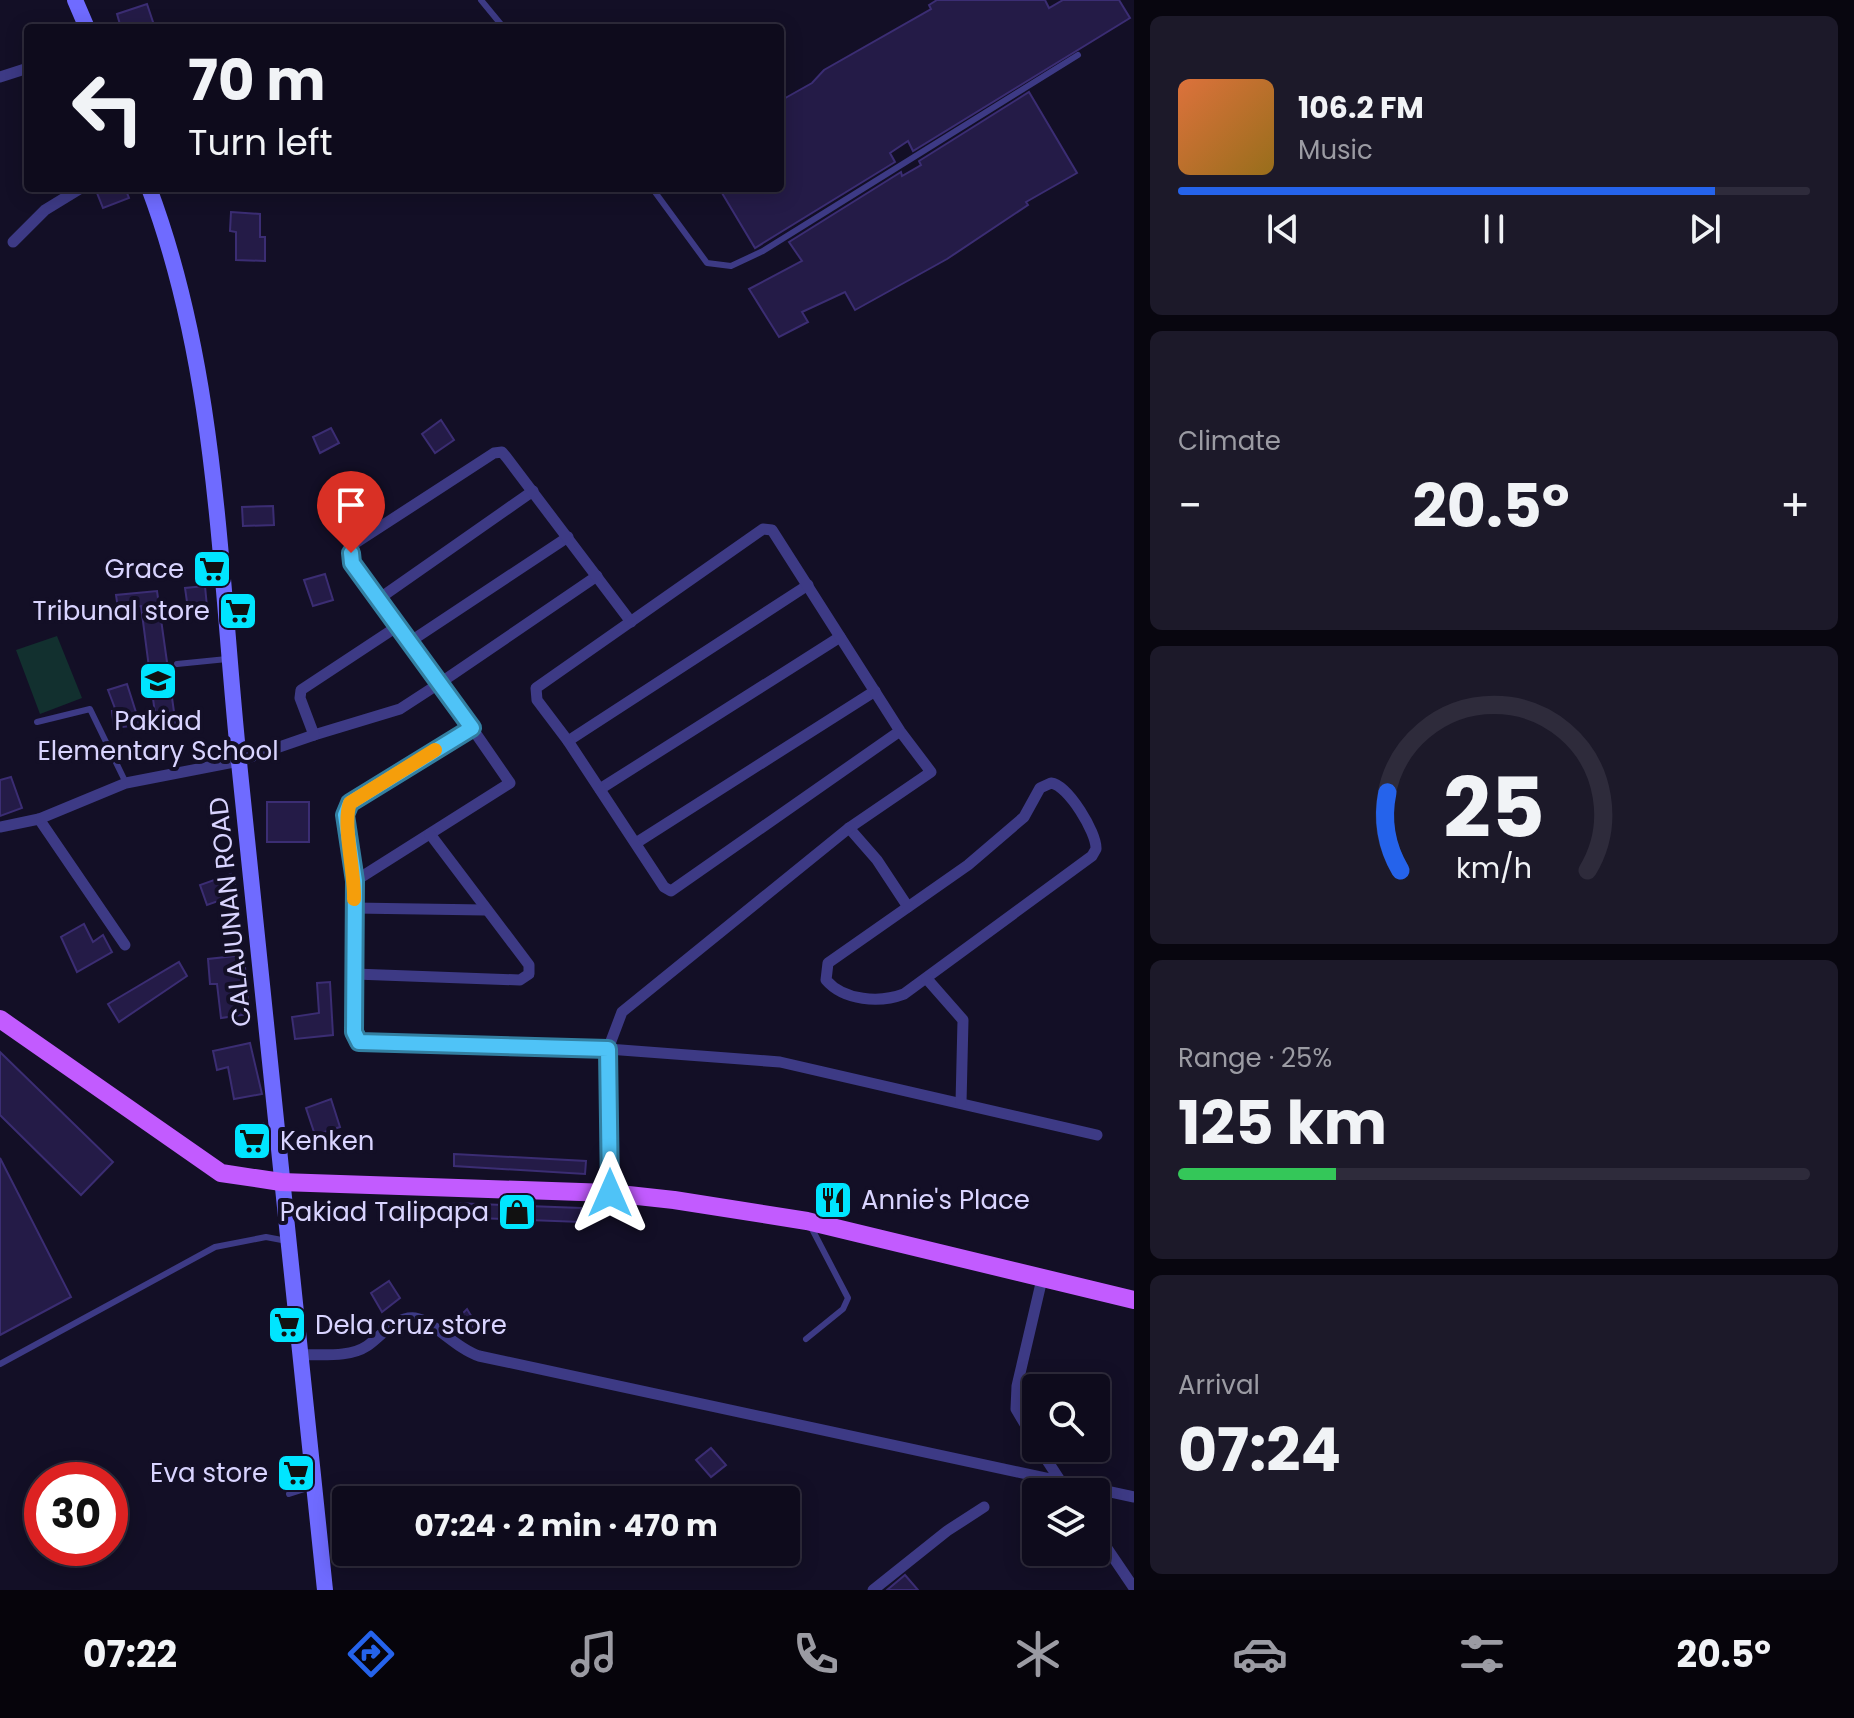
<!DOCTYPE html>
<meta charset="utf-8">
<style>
:root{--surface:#0e0b1c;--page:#1c1929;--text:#f1f3f6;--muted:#9b9ba3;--line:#2e2b3b;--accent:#2563eb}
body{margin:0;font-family:Poppins,sans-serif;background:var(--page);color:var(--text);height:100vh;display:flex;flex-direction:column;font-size:30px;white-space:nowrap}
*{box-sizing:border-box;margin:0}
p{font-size:26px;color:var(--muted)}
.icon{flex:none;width:44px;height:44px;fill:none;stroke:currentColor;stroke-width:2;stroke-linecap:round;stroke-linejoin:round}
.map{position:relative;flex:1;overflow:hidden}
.sheet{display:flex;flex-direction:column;gap:16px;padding:16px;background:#08060f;width:720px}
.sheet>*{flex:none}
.hud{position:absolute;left:24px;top:24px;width:760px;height:168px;border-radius:8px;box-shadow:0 4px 20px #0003,0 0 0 2px var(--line);background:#0e0b1c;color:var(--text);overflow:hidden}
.buttons{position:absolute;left:1022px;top:1374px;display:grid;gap:16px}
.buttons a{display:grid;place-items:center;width:88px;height:88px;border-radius:8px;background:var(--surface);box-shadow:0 4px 20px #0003,0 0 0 2px var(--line);font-size:40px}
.speed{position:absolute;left:24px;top:1462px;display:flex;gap:16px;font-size:40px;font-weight:700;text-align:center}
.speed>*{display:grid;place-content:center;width:104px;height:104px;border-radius:50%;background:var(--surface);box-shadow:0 4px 20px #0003,0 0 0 2px var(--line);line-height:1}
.speed .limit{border:12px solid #d22;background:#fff;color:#111}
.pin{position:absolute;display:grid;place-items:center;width:68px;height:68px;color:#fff;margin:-82px -34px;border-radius:50% 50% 50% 0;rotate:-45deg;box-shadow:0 0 8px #0007}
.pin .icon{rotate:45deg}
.me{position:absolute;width:88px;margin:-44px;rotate:0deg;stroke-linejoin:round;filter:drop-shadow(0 0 6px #0008)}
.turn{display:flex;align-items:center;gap:28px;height:168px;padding:0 32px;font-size:36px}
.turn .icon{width:104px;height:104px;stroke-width:2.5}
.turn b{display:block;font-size:56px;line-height:68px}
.big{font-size:60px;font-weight:700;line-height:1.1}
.sheet .widget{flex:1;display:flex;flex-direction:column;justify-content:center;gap:12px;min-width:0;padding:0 28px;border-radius:12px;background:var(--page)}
.sheet .dial{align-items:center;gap:0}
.dial svg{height:208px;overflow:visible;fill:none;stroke:var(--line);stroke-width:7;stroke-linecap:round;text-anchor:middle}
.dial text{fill:var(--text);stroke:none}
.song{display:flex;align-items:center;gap:24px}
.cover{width:96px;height:96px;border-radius:12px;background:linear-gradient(135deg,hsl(20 70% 55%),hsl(40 70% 35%))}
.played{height:8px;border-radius:4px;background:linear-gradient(90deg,var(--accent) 85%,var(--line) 85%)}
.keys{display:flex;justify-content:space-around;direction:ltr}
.heat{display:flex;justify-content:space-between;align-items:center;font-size:44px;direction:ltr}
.charge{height:12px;border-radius:6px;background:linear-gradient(90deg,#34c759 25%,var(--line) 0)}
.trip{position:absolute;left:332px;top:1486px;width:468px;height:80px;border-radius:8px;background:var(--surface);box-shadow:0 4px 20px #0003,0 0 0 2px var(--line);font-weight:700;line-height:80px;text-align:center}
.tabs{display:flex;height:128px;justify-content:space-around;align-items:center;background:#06040b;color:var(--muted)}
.tabs .icon{width:56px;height:56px}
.tabs .on{color:var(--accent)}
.tabs b{font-size:36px;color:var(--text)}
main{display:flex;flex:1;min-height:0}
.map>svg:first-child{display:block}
</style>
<main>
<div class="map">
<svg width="1134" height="1590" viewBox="0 0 1134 1590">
<rect width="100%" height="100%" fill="#130f26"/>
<polygon fill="#12302f" points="57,636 82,698 40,714 16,650"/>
<g fill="#241b47" stroke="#3b2d73" stroke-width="2">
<polygon points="937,0 1045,0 1049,8 1063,0 1119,0 1130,18 913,151 908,141 890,153 895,162 755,248 719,188 780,188 780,101 812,83 824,70 931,9 929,5"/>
<polygon points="147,4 155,28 121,28 117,14"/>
<polygon points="1029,92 1077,173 1026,202 1028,205 947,259 855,310 845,292 802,312 808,322 779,337 749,289 802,261 789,242 901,172 902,176 921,165 919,161"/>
<polygon points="95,188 125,188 129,198 103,208"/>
<polygon points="231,212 260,214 260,237 265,237 265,261 236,260 236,232 230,231"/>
<polygon points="441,420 454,440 435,453 422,434"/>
<polygon points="331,428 339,443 320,453 313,437"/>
<polygon points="339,496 352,518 339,526 326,504"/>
<polygon points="273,506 274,525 243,526 242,507"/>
<polygon points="325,574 333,600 313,606 304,580"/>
<polygon points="205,586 207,607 188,609 185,588"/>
<polygon points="157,591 176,726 157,729 141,606 118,609 116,595"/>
<polygon points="127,684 140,725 114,728 112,711 116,711 108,690"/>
<polygon points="11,777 22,808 0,816 0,780"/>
<rect x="267" y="802" width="42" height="40"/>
<polygon points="231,874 238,894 207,905 200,885"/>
<polygon points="84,924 93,942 103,935 112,952 77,972 61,937"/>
<polygon points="244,955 249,1014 221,1018 217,984 210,984 208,959"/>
<polygon points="179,962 187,976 119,1022 108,1004"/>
<polygon points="330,982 333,1035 295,1039 292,1017 319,1013 317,983"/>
<polygon points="250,1043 262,1094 234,1099 228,1067 217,1070 213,1051"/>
<polygon points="0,1052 113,1162 81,1195 0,1115"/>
<polygon points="331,1099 340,1127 315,1135 306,1108"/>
<polygon points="263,1123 266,1145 242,1148 239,1126"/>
<polygon points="454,1154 586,1161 585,1174 454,1166"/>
<polygon points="0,1158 71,1297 0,1335"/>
<polygon points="453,1203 581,1208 581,1222 452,1217"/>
<polygon points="389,1281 400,1298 382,1312 371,1293"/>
<polygon points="467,1309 476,1324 461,1336 450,1326"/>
<polygon points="711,1448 726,1465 711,1477 696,1460"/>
<polygon points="905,1575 918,1590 887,1590"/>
</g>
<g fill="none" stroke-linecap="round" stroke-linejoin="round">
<g stroke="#3d3a85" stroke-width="6">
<polyline points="481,0 504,28"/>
<polyline points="652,188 707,263 731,266 763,251 1078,55"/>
<polyline points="177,664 227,659"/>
<polyline points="37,722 90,709 126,783"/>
<polyline points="806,1339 843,1309 848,1298 811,1227"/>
<polyline points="0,1364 215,1247 266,1237 287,1241"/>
<polyline points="289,1494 311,1487"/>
</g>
<g stroke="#3d3a85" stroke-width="11">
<polyline points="0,77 28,68"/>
<polyline points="13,242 45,210 81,188"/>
<polyline points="380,598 533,491"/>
<polyline points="411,641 568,537"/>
<polyline points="472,728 440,683 597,576"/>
<polyline points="314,735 400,709 440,683 398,626"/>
<polyline points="568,741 808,585"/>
<path d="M1051,783c17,2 46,50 45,66l-4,7 -188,138c-24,9 -60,7 -78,-14l2,-17 140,-98 56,-48 16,-29z"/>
<polyline points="600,789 840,637"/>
<polyline points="39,819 125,945"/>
<polyline points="0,827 39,819 126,783 239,761 314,735 300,698 301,690 398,626 352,563 354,544 494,453 502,452 507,458 631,622"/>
<polyline points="849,828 877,860 908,907"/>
<polyline points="636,843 875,691"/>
<path d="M355,881l155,-98 -38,-55 -113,68c-24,18 -5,59 -4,86 0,35 -8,135 4,160l249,7 172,13 317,73"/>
<polyline points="354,908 485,910"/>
<polyline points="355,974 520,980 529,974 529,965 430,834"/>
<polyline points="927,979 963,1020 961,1103"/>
<polyline points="610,1193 608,1049 622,1012 849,828 931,772 900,731 772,530 763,529 536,688 537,700 568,741 664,887 671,891 900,731"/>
<path d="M300,1355c21,-1 49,3 67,-9 15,-10 28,-30 48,-28 19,3 40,30 64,38l655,141"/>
<polyline points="1036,1443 1016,1409 1017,1386 1042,1279"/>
<polyline points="1039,1448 1063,1485"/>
<polyline points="1096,1532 1134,1588"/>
<polyline points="873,1590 947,1531 984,1507"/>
</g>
<g stroke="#6f6bff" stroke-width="16">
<polyline points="75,0 87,28"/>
<path d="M149,188c69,184 70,381 90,574 27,276 58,552 86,828"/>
</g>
<polyline stroke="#c25bff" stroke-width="18" points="0,1019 221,1173 281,1182 610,1193 674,1200 807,1221 1134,1300"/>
</g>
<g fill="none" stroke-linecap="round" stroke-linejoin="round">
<g stroke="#337fa1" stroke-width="20">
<polyline id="route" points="351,553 352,563 472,728 350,803 345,815 355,881 354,1032 359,1042 608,1049 610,1193"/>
</g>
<use href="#route" stroke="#4fc3f7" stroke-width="14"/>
<path stroke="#f59e0b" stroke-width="14" d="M354,899c1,-26 -12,-76 -4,-96l85,-53"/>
</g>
<defs>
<g id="supermarket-square" transform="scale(2)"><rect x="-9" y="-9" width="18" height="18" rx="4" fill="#00e5ff" stroke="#130f26"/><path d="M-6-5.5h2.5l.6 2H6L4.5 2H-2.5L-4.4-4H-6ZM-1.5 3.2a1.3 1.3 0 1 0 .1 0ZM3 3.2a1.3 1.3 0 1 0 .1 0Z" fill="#111"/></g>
<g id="school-square" transform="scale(2)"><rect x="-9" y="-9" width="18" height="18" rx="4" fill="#00e5ff" stroke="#130f26"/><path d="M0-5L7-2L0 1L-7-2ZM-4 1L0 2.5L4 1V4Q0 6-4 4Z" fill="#111"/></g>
<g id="restaurant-square" transform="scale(2)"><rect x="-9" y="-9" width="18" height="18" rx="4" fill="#00e5ff" stroke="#130f26"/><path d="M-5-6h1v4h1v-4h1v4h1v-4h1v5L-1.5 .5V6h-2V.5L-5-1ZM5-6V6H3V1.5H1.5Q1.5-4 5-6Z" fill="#111"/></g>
<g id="shop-square" transform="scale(2)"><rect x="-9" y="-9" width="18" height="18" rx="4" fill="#00e5ff" stroke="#130f26"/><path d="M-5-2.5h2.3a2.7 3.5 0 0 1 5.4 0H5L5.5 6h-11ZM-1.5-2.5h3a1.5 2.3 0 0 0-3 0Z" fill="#111"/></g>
</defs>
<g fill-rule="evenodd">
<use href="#supermarket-square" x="212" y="569"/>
<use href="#supermarket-square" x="238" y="611"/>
<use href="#school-square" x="158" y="681"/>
<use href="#supermarket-square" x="252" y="1141"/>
<use href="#restaurant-square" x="833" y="1200"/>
<use href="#shop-square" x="517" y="1212"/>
<use href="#supermarket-square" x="287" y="1325"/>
<use href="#supermarket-square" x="296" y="1473"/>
</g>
<g text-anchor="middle" stroke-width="8" stroke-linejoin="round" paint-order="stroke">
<g font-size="26" fill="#d9d4ff" stroke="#130f26" text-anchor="end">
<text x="184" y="578">Grace</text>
<text x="210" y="620">Tribunal store</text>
<text x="158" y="730" text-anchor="middle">Pakiad<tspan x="158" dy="30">Elementary School</tspan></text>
<text x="280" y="1150" text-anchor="start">Kenken</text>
<text x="861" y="1209" text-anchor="start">Annie's Place</text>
<text x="489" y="1221">Pakiad Talipapa</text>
<text x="315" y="1334" text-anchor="start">Dela cruz store</text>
<text x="268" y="1482">Eva store</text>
</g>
<g font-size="26" fill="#d9d4ff" stroke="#130f26">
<text transform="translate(230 912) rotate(-96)" y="9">CALAJUNAN ROAD</text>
</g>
</g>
</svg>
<div class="buttons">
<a><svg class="icon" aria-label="search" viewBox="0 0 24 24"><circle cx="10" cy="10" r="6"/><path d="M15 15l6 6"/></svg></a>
<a><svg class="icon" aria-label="layers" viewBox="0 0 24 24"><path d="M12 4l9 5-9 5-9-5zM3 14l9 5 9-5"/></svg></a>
</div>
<div class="speed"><div class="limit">30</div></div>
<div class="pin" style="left:351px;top:553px;background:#d93025"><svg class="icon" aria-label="arrive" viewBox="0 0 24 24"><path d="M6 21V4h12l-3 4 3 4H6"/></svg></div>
<svg class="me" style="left:610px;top:1193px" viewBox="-20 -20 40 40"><path d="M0-17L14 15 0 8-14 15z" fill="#4fc3f7" stroke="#fff" stroke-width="4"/></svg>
<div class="trip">07:24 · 2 min · 470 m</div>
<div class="hud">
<div class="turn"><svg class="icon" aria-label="left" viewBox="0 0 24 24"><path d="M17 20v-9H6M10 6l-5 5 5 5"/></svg><div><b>70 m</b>Turn left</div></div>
</div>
</div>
<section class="sheet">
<div class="widget">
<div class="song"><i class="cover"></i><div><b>106.2 FM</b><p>Music</p></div></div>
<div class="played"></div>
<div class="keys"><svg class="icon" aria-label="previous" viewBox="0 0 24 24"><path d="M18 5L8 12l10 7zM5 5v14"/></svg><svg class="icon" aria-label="pause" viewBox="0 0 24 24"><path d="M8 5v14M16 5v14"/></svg><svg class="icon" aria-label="next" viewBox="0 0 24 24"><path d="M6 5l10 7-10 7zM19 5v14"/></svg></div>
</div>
<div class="widget"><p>Climate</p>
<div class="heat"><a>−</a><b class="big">20.5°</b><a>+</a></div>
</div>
<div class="widget dial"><svg viewBox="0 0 100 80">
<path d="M14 69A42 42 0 1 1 86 69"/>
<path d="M14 69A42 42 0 0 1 9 39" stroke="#2563eb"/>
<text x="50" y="56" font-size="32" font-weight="700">25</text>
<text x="50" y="72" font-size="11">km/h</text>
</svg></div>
<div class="widget"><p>Range · 25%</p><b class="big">125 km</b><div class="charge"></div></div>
<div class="widget"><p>Arrival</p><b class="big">07:24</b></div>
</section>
</main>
<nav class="tabs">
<b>07:22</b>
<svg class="icon on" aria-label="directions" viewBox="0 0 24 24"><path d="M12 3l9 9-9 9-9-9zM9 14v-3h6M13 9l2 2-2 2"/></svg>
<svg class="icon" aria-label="music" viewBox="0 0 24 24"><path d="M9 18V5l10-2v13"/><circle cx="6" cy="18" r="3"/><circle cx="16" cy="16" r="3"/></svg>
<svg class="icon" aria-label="phone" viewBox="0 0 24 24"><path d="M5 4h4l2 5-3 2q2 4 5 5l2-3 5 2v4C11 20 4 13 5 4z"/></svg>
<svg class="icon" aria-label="climate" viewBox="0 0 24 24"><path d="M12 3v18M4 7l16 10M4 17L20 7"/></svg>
<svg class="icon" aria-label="car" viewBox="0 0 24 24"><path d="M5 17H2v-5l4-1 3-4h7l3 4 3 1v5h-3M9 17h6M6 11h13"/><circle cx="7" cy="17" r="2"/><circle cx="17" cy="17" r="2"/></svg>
<svg class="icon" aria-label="filters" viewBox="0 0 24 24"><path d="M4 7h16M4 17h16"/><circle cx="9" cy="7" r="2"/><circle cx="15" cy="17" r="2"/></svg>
<b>20.5°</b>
</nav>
